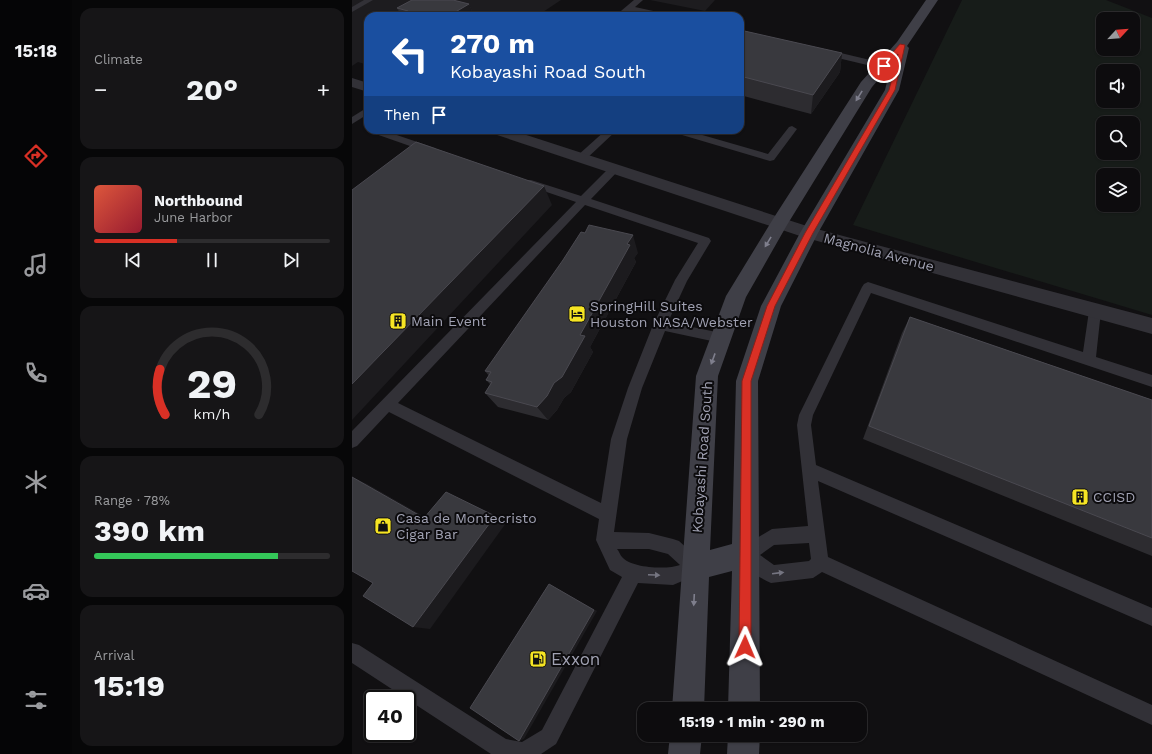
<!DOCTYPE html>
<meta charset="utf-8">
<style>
:root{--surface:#0d0c0e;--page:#161517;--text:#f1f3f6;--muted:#9a9b9e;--line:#2d2c2e;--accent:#d93025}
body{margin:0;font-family:"Work Sans",sans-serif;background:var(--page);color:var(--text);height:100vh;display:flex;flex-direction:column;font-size:15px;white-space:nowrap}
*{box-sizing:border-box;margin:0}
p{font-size:13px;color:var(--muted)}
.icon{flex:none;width:22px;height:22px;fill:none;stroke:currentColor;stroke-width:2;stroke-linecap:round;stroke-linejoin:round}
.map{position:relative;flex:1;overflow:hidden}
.panel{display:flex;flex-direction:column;gap:8px;padding:8px;background:#070708;width:280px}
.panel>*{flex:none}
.guide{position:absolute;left:12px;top:12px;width:380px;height:122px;border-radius:12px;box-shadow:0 1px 3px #0004,0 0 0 1px var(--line);background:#1a4fa0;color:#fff;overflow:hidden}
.needle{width:26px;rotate:64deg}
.tools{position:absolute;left:744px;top:12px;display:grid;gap:8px}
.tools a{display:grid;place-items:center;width:44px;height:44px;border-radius:8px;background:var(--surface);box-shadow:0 1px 3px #0004,0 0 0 1px var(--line);font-size:20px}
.speed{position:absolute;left:12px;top:690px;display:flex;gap:8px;font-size:20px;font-weight:700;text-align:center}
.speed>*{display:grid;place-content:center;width:52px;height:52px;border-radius:50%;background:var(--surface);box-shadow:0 1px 3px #0004,0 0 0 1px var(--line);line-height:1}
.speed .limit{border:2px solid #111;border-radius:6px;background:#fff;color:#111}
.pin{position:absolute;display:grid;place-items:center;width:34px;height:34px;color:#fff;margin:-17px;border:2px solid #fff;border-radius:50%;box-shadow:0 1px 4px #0007}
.me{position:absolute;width:44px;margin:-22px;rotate:1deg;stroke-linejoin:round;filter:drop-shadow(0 0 3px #0008)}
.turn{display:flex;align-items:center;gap:14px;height:84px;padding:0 20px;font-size:18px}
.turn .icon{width:52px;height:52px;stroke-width:2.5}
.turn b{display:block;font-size:28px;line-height:34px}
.then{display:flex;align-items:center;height:38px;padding:0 20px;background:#0003;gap:8px;font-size:15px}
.big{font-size:30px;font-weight:700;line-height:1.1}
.panel .widget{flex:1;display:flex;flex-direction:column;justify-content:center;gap:6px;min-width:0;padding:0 14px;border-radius:12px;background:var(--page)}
.panel .dial{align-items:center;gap:0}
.dial svg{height:104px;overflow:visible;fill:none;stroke:var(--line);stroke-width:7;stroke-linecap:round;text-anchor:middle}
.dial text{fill:var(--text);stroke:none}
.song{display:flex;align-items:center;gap:12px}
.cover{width:48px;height:48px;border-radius:6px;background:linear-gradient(135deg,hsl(10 70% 55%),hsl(350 70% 35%))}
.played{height:4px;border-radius:2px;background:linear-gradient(90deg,var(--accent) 35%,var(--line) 35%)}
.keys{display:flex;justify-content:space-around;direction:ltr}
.heat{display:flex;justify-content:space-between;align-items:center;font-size:22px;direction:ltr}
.charge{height:6px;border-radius:3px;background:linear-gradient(90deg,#34c759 78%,var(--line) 0)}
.trip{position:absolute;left:285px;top:702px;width:230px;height:40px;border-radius:12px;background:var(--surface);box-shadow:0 1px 3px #0004,0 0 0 1px var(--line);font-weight:700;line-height:40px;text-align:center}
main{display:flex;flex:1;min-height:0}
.dock{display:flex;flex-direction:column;width:72px;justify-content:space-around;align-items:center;background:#050506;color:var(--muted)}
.dock .icon{width:28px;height:28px}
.dock .active{color:var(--accent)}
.dock b{font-size:18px;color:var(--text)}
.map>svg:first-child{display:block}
</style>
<main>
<nav class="dock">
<b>15:18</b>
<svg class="icon active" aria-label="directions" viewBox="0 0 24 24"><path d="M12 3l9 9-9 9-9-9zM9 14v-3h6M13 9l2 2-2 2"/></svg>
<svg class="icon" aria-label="music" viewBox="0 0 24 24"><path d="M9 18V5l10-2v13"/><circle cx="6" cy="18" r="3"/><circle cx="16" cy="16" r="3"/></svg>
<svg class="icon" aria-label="phone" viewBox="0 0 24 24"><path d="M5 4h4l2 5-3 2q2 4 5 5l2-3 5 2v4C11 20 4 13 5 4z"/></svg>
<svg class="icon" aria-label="climate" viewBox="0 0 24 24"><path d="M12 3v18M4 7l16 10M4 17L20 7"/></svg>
<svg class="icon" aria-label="car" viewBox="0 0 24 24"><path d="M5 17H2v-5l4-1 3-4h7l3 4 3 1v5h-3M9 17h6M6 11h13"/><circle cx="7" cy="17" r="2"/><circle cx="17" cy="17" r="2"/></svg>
<svg class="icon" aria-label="filters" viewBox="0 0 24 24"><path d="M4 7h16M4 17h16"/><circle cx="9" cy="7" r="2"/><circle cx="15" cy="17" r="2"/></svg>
</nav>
<section class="panel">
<div class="widget"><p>Climate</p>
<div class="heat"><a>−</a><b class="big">20°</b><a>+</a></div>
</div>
<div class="widget">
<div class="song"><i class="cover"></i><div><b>Northbound</b><p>June Harbor</p></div></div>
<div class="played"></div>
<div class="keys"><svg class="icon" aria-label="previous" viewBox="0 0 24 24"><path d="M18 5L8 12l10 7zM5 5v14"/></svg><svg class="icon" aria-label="pause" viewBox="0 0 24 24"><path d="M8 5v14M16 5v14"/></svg><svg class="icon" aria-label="next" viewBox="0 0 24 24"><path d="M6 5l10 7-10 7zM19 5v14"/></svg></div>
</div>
<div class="widget dial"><svg viewBox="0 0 100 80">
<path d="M14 69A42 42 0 1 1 86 69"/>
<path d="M14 69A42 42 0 0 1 10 34" stroke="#d93025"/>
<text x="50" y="56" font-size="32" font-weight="700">29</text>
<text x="50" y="72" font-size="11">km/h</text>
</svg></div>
<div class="widget"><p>Range · 78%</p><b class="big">390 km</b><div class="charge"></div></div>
<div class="widget"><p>Arrival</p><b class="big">15:19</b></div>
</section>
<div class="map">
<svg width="800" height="754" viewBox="0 0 800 754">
<rect width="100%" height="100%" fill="#111012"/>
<g fill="#1d1c1f">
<polygon points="0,0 209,0 185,16 16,16 16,65 6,62 0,66"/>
<polygon points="298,0 363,0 353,11"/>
</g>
<path fill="#171c19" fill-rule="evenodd" d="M610,0h144l46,18v297l-299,-90zM751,19h30v30h-30zM751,71h30v30h-30zM751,123h30v30h-30zM751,175h30v30h-30z"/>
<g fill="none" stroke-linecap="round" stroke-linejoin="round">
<g fill="#323137" fill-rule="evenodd">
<polygon points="12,0 21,0 0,12 0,7"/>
<polygon points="282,0 291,0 283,7 315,14 316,16 302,16 278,11 272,16 263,16"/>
<polygon points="472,49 535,64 536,66 532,69 469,54 468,52"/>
<polygon points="16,107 16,114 0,124 0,117"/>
<polygon points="440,126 445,129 422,160 418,161 320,132 318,130 333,130 416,154 437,127"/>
<polygon points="16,130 30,130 83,148 84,150 83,152 75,152 18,132"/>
<polygon points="254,130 265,130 233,160 225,160 224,158 225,156"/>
<path d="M262,166l5,3 -1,2 -27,28 118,39 2,3 -24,40 -19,41 53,11 5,1 2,4 -2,4 -5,1 -56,-12 -23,57 -15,51 -13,93 35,1 24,6 6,2 22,20 3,6 -3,6 -28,12 -35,-2 -82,161 -15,10h-50l-139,-91v-20l7,2 147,94 16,3 20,-12 80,-153 -12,-7 -14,-30 3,-21 -210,-107 -32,34 -5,2v-17l224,-229 -53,-18 -1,-2 1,-2h8l50,16 29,-29zM233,205l113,38 -23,37 -22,45 -25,63 -17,51 -10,64 -203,-100zM265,549h32l19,5 12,11c-13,5 -49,3 -58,-8 -2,-2 -3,-6 -5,-8z"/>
<path d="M516,282l215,70 6,-41 1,-4 5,-1 5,1 1,4 -5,46 56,18v12l-281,-94 -58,122 -2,10 5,40 336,143v18l-334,-145 10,76 324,148v20l-330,-153 -9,6 -42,5c-12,-5 -29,-17 -34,-29l3,-6 32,-19 36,-3 -11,-101 2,-10 63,-128 2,-3zM457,543l2,16 -2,2 -35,4 -14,-10 14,-10z"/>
</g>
<g fill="#323137" fill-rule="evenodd">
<polygon points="0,78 16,83 16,92 0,87"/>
<polygon points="136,130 159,130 461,228 800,318 800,334 451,237 139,133"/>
</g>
<g fill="#3f3f47" fill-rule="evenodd">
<path d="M574,0h12l-31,46 2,2 -10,42 -81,143 -37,73 -23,75 2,328h-32l4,-138 -23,6 -5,132h-32l24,-333 30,-80 47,-77 88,-137 36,-40zM539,65l-6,25 -85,143 -39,73 -25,75 -4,163 -22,6 8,-174 28,-79 41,-72 85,-138z"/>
<polygon points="318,735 350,735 348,754 316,754"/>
<polygon points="376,735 408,735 407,754 375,754"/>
</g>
</g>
<g fill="#2d2c30">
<polygon points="117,4 122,16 48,16 49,15 45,8"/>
<polygon points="388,30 490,53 488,72 459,114 388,95"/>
<polygon points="286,253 282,258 284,262 238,347 241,352 219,392 212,398 205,410 196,420 146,407 133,393 138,384 134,380 137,376 133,371"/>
<polygon points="558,317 800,400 800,556 511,439 550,333"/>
</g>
<g fill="#1c1b1e">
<polygon points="117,4 122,16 101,16 100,14"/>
<polygon points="490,53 488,72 459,114 461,95"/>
<polygon points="192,186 200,205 0,420 0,384"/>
<polygon points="281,235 286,253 282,258 284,262 238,347 241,352 219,392 212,398 205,410 196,420 185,407 228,335 275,244"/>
<polygon points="0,477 15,484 87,525 72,518"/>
<polygon points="143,516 154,523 78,629 61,627"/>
<polygon points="197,584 245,611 172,739 167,741"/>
</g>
<g fill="#39393e" stroke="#4a4950">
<polygon points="60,0 101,0 117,4 100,14 104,15 103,16 48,16 56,11 45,8"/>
<polygon points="316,13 329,16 313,16"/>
<polygon points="388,30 490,53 461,95 388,76"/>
<polygon points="64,142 192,186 0,384 0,190"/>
<polygon points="237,225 281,235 275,244 278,245 228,335 233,336 210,377 202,383 195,396 185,407 133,393 140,382 134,380 139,372 133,371 211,260 229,232 233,233"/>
<polygon points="558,317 800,400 800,538 517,426"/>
<polygon points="0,477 72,518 94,492 143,516 61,627 11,596 21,583 0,571"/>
<polygon points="197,584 242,610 167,741 118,708"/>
</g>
<defs><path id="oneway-solid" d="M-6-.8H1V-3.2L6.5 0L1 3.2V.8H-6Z"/></defs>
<g fill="#7f7f8d">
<use href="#oneway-solid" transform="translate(507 96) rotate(122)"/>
<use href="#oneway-solid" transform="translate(416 242) rotate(121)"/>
<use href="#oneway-solid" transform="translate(361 359) rotate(110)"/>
<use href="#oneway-solid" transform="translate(342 600) rotate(93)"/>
</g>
<g fill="#757581">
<use href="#oneway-solid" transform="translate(426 573) rotate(-7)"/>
<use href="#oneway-solid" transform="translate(302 575) rotate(3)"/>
</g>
<polygon fill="#d93025" stroke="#8d1f18" points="548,44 553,45 543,90 461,233 423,306 399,381 399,647 397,651 393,653 389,651 387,647 390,381 415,306 453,233 537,90 546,54 534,67 529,66"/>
<defs>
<g id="hotel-square" transform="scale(0.9)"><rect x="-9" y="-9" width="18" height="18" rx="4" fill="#f6e524" stroke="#0c0b0d"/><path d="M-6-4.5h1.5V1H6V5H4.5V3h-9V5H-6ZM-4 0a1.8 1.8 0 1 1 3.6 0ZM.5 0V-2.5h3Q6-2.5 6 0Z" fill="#111"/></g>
<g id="building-square" transform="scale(0.9)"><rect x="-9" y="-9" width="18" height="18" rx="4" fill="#f6e524" stroke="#0c0b0d"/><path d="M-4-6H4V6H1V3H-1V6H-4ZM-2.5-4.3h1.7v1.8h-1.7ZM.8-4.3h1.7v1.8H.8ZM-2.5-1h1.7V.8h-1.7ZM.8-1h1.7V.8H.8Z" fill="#111"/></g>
<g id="shop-square" transform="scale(0.9)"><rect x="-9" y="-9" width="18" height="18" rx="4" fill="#f6e524" stroke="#0c0b0d"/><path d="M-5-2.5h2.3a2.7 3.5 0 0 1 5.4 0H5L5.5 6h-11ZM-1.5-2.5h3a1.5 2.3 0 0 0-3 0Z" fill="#111"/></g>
<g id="fuel-square" transform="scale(0.9)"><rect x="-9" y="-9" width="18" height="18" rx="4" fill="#f6e524" stroke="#0c0b0d"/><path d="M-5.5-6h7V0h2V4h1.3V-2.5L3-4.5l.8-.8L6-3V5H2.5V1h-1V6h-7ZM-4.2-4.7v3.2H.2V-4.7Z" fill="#111"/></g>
</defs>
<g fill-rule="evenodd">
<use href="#hotel-square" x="225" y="314"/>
<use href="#building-square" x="46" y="321"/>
<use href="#building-square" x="728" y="497"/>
<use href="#shop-square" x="31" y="526"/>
<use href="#fuel-square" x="186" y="659"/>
</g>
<g text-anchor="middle" stroke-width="4" stroke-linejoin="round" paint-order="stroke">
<g font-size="14" fill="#a1a2b3" stroke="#0c0b0d">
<text transform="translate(527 252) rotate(15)" y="5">Magnolia Avenue</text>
<text transform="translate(350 457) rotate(-86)" y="5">Kobayashi Road South</text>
</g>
<g font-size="14" fill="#a1a2b3" stroke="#0c0b0d" text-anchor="start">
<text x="238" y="311">SpringHill Suites<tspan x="238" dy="16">Houston NASA/Webster</tspan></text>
<text x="59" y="326">Main Event</text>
<text x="741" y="502">CCISD</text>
<text x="44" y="523">Casa de Montecristo<tspan x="44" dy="16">Cigar Bar</tspan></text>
</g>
<g font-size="17" fill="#a1a2b3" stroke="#0c0b0d" text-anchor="start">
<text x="199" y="665">Exxon</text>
</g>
</g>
</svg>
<div class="tools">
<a><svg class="needle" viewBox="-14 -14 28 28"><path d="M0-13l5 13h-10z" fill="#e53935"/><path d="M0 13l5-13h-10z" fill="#9a9b9e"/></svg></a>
<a><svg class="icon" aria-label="sound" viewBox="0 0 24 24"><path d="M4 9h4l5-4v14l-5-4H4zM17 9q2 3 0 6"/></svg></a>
<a><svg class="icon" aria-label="search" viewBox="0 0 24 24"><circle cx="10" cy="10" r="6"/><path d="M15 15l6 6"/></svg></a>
<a><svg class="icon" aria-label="layers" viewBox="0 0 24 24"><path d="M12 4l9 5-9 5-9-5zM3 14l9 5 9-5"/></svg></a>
</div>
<div class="speed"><div class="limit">40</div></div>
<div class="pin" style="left:532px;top:66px;background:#d93025"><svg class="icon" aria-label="arrive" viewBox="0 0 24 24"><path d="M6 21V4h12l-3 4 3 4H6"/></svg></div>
<svg class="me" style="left:393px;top:647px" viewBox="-20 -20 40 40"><path d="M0-17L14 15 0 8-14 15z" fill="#d93025" stroke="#fff" stroke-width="4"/></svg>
<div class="trip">15:19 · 1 min · 290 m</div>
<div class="guide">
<div class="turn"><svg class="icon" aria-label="left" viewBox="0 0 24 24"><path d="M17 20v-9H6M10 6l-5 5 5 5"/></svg><div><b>270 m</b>Kobayashi Road South</div></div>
<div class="then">Then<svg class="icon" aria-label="arrive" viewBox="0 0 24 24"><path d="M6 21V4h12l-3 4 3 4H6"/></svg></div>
</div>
</div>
</main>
